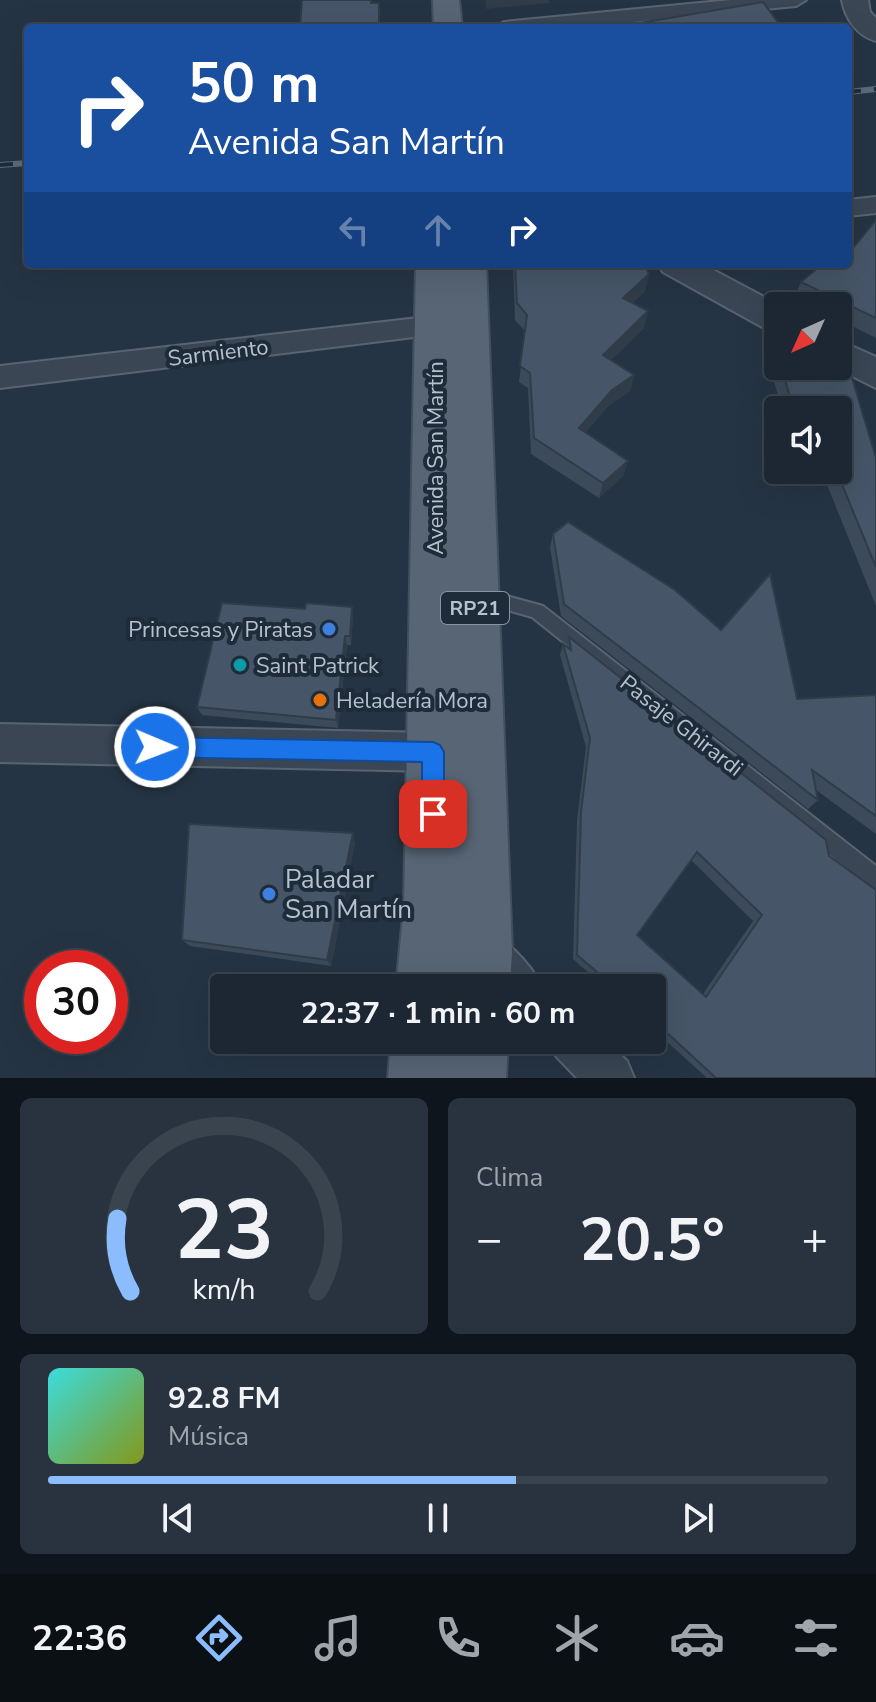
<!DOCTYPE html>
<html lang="es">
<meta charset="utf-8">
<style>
:root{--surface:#1c2733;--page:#29333f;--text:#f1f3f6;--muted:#a0a5ac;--line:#3a444e;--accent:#8bbdfe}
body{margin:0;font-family:"Nunito Sans",sans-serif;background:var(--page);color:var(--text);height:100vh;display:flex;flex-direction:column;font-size:30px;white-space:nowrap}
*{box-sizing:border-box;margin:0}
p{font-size:26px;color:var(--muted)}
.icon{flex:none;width:44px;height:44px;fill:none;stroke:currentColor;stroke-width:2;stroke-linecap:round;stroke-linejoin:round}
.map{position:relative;height:1078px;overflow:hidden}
.details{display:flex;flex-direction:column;gap:20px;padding:20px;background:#0f151c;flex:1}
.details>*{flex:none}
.hud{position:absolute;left:24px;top:24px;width:828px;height:244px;border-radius:8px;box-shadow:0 8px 32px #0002,0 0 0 2px var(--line);background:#1a4fa0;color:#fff;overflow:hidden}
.needle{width:52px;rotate:225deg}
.controls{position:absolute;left:764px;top:292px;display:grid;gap:16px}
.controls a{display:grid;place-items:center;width:88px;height:88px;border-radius:8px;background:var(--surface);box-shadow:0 8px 32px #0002,0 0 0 2px var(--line);font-size:40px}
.speed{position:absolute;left:24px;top:950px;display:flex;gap:16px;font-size:40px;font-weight:700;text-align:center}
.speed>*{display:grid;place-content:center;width:104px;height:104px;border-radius:50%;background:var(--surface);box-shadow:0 8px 32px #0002,0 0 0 2px var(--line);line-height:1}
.speed .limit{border:12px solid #d22;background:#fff;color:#111}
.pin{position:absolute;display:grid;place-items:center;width:68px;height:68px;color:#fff;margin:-34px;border-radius:16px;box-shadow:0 4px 12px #0006}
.me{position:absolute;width:88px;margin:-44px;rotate:91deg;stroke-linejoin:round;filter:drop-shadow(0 0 6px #0008)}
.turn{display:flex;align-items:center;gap:28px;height:168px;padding:0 32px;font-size:36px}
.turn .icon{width:104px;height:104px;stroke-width:2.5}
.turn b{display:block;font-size:56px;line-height:68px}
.lanes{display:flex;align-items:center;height:76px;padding:0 32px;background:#0003;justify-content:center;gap:40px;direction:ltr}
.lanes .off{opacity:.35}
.big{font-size:60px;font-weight:700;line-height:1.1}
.details .card{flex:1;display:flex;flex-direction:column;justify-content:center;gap:12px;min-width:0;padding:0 28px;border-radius:12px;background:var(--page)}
.details .dial{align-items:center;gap:0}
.dial svg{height:208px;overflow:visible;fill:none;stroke:var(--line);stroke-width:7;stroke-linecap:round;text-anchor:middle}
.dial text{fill:var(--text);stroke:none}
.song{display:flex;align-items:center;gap:24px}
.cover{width:96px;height:96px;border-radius:12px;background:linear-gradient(135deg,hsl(180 70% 55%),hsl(70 70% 35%))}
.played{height:8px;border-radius:4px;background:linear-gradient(90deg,var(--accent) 60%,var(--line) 60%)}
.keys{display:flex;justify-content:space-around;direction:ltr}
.heat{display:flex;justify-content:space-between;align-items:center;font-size:44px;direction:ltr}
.details .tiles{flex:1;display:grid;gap:20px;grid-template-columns:1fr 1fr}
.card:last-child{grid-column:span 2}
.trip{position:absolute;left:210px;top:974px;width:456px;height:80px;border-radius:8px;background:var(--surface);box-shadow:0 8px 32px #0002,0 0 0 2px var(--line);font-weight:700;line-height:80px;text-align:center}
.dock{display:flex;height:128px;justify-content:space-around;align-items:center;background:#0b1014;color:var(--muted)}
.dock .icon{width:56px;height:56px}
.dock .active{color:var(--accent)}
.dock b{font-size:36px;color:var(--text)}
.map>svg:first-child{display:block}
</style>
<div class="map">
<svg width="876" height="1078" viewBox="0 0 876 1078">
<rect width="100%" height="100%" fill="#253444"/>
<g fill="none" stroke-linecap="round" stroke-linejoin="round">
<g stroke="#586471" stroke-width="4">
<polygon id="service" points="481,589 543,606 876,866 876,889 869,886 532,617 475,601 473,596 475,591"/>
</g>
<g stroke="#586471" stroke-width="4">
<g id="minor">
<polygon points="731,0 806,0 796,6 571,28 493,28 504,22"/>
<polygon points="876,197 876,213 848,216 848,200"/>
<polygon points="436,316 446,319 450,326 446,333 0,388 0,366"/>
<polygon points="0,724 433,733 447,739 453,752 447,765 433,771 0,762"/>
<path d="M476,924c26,11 55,38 66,64h-55l-27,-26 -6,-16 6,-16z"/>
<polygon points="549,1040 605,1040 627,1061 634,1078 577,1078 556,1056"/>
</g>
</g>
<g stroke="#586471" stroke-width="4">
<g id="tertiary">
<path d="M842,0h26l2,12 6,6v23c-19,-5 -31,-23 -34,-41z"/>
<polygon points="658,264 702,264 781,306 778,306 778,332 766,329 663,272"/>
<polygon points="838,340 876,357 876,388 832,366 838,366"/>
</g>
</g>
<g stroke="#434f5d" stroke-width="4">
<g id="primary">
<polygon points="433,0 459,0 462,28 434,28"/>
<polygon points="416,264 486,264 512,952 510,988 396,988 404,906"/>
<polygon points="391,1040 508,1040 506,1078 388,1078"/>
</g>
</g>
<use href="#service" fill="#3a4654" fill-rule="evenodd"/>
<use href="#minor" fill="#3a4654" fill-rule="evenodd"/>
<use href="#tertiary" fill="#3a4654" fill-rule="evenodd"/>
<use href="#primary" fill="#586574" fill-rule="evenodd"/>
<g stroke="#5c6a7b" stroke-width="6">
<g id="rail">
<polyline points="848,92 876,89"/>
<polyline points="0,165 28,163"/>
</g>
</g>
<use href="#rail" stroke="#1e2b39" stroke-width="4" stroke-dasharray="13" stroke-linecap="butt"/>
</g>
<g fill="#3c4a59" fill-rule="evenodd">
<polygon points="876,220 876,338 838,319 838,306 811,306 794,298 801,282 848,264"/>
<polygon points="513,264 644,264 649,274 645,291 632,303 644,328 611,360 634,375 630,391 608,406 585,433 624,475 599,498 531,454 528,388 519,382 525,331 515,320"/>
<polygon points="768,321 778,327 778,366 838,366 876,458 876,606 821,470 838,470 838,410 782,410 762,338"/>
<polygon points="553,534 797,699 876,695 876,834 816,790 818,800 808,809 561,616 550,547"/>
<polygon points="352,607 353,616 351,645 347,645 338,728 202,715 197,707 305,609"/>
<path d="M569,637l307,441h-169l-55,-50v-40h-46l-33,-29 4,-139 9,-73 -26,-92 3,-11 4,3zM691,860l62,61 -50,73 -66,-59z"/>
<polygon points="355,842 331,966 190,946 182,940"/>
</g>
<g fill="#313c49">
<polygon points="486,0 549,0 549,3 486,9"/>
<polygon points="649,274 645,291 619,314 623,298"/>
<polygon points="648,311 644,328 600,371 603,355"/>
<polygon points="634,375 630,391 608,406 576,444 579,428 612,390"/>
<polygon points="628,461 624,475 599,498 603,483"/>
<polygon points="352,607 353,616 351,645 350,636"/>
<polygon points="345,636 347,645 338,728 336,720"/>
<polygon points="353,833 355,842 331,966 327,960"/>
</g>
<g fill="#465668" stroke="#313c49" stroke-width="2" fill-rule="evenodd">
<polygon points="302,0 371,0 371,3 379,3 379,28 300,28"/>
<polygon points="763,2 782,28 628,28 628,25"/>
<polygon points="876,220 876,318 801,282 822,264 848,264 848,254"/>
<polygon points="515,264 644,264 649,274 623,298 648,311 603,355 634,375 612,390 579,428 628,461 603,483 534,438 530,373 520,366 527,315 517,303"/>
<polygon points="768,321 778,327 778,355"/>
<polygon points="838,363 850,371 876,458 876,567 836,470 838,470 838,410 794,410 781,366 838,366"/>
<polygon points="568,522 675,590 721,630 770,574 797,699 876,695 876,816 812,770 818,800 564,604 553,534"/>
<polygon points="222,603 305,609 306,603 352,607 350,636 345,636 336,720 197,707"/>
<path d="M569,637l257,203 3,16 47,34v188h-160l-64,-59v-31h-36l-39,-33 4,-143 9,-74 -27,-94 8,6zM697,852l65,63 -56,82 -69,-62z"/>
<polygon points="189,824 353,833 327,960 182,940"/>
</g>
<polygon fill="#1a73e8" stroke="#114b97" stroke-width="2" points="155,737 433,742 440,745 444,752 444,814 440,821 433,825 425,821 422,814 422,762 155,757 147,754 144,747 147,739"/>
<g fill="#3f7fe0" stroke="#1e2b39" stroke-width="3">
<circle cx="329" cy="629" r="8"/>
<circle cx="269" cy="894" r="8"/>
</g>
<circle fill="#0f9aa8" stroke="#1e2b39" stroke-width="3" cx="240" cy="665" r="8"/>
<circle fill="#e8710a" stroke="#1e2b39" stroke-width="3" cx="320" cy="700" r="8"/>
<g text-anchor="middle" stroke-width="8" stroke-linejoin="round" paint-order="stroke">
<rect fill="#1e2b39" stroke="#8994a1" stroke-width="2" x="441" y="592" width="68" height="32" rx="6"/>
<g font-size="20" font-weight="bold" fill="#b7c1cd">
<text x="475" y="615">RP21</text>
</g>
<g font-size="22" fill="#b7c1cd" stroke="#1e2b39">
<text transform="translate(218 352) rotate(-7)" y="8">Sarmiento</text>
<text transform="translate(435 458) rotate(-90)" y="8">Avenida San Martín</text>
<text transform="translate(682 725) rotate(38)" y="8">Pasaje Ghirardi</text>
</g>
<g font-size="22" fill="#b7c1cd" stroke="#1e2b39" text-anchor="start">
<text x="313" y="637" text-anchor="end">Princesas y Piratas</text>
<text x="256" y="673">Saint Patrick</text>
<text x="336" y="708">Heladería Mora</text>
</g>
<g font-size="26" fill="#b7c1cd" stroke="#1e2b39" text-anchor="start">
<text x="285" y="888">Paladar<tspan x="285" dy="30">San Martín</tspan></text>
</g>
</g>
</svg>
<div class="controls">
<a><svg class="needle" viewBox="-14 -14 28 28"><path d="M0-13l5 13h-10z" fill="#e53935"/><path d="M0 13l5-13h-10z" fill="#a0a5ac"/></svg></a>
<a><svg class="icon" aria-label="sound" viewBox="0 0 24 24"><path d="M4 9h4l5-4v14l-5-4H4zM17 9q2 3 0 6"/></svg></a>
</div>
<div class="speed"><div class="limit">30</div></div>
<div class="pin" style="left:433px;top:814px;background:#d93025"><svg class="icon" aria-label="arrive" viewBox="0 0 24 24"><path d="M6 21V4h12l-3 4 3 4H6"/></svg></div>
<svg class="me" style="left:155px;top:747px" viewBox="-20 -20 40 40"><circle r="17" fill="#1a73e8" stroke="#fff" stroke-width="3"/><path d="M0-11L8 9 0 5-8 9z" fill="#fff"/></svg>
<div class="trip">22:37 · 1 min · 60 m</div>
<div class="hud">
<div class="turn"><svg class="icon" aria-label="right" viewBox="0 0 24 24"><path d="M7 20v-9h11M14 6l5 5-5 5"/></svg><div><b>50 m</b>Avenida San Martín</div></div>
<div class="lanes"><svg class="icon off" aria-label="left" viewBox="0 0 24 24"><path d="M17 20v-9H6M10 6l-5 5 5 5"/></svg><svg class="icon off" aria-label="ahead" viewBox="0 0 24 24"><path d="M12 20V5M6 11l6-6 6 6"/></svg><svg class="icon" aria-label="right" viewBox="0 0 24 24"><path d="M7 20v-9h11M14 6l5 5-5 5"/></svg></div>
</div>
</div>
<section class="details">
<div class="tiles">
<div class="card dial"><svg viewBox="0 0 100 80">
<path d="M14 69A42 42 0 1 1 86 69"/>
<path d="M14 69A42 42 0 0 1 9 41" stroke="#8bbdfe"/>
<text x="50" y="56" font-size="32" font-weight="700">23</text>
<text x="50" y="72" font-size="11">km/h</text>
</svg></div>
<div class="card"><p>Clima</p>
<div class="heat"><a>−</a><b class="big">20.5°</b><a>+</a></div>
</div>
<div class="card">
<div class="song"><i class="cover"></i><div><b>92.8 FM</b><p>Música</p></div></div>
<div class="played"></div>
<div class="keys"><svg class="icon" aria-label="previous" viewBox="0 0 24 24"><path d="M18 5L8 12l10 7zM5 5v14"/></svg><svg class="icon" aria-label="pause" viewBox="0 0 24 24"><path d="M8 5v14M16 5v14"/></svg><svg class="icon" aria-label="next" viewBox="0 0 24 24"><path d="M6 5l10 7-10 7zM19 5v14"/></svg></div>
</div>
</div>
</section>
<nav class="dock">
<b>22:36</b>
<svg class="icon active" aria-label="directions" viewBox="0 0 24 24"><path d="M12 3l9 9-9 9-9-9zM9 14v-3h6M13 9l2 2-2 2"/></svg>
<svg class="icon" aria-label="music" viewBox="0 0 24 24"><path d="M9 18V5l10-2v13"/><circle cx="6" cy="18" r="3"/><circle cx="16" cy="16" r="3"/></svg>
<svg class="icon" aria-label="phone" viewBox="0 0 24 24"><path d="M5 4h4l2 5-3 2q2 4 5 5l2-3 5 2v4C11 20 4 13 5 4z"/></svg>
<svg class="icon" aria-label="climate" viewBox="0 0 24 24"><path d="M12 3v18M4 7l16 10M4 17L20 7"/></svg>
<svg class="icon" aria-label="car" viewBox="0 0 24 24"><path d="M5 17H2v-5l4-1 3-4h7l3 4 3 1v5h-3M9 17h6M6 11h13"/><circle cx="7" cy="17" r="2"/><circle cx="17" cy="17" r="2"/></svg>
<svg class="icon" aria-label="filters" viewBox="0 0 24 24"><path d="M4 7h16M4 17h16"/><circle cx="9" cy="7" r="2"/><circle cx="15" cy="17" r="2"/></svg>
</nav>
